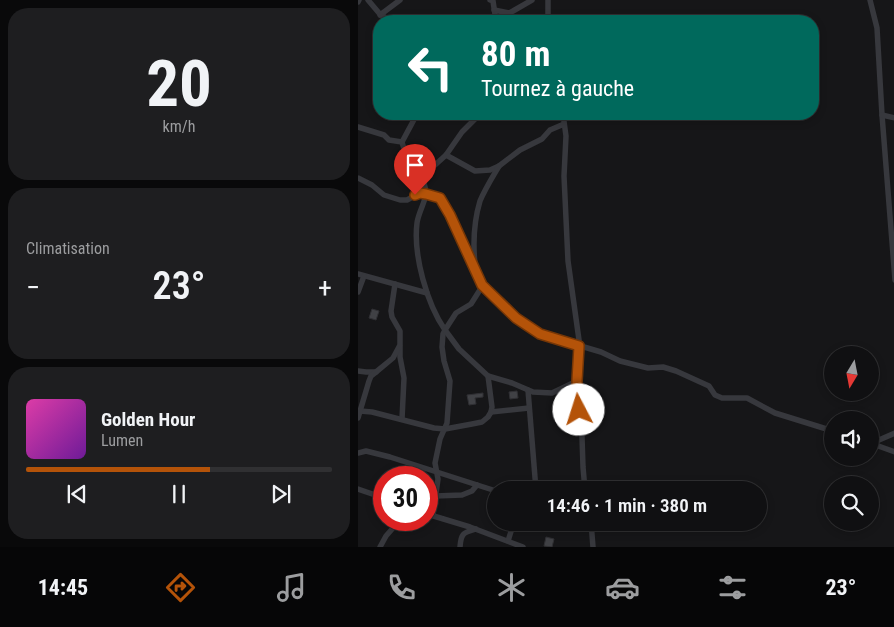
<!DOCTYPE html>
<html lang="fr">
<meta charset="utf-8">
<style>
:root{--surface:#101012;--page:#1e1e20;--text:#f1f3f6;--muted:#9c9d9f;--line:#303032;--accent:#b45309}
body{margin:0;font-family:"Roboto Condensed",sans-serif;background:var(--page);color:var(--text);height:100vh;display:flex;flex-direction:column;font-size:19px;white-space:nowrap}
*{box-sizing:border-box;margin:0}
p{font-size:16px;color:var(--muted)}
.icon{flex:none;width:28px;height:28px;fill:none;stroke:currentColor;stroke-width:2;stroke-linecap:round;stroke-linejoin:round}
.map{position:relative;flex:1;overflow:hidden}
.sheet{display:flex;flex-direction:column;gap:8px;padding:8px;background:#09090a;width:358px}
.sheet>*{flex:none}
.guide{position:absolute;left:15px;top:15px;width:446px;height:105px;border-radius:20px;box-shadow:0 2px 8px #0003,0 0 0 1px var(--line);background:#00695c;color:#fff;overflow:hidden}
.needle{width:32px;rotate:190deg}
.fabs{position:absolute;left:466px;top:346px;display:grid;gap:10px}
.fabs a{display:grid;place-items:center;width:55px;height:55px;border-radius:50%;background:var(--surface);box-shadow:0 2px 8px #0003,0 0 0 1px var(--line);font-size:25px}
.speed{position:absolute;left:15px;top:466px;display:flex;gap:10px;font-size:25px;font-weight:700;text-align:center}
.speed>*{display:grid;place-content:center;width:65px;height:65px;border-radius:50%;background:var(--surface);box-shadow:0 2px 8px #0003,0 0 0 1px var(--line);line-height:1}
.speed .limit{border:8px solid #d22;background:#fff;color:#111}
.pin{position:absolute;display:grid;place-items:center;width:42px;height:42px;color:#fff;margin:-51px -21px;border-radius:50% 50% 50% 0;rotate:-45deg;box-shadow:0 0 5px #0007}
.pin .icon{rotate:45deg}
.me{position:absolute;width:55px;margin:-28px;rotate:355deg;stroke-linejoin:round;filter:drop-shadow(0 0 4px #0008)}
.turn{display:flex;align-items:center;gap:18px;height:105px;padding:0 25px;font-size:22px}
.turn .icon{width:65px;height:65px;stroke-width:2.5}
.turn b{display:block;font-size:35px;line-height:42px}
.big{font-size:38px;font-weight:600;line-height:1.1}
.sheet .tile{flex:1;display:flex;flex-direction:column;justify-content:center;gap:8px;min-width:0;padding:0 18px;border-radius:20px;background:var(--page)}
.sheet .dial{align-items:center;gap:0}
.dial b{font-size:65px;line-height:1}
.song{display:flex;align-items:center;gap:15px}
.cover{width:60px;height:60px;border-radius:8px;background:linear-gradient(135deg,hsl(320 70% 55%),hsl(280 70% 35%))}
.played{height:5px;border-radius:2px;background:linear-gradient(90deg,var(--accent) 60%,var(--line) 60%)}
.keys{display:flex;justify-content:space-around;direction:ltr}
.heat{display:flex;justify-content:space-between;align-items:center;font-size:28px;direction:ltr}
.trip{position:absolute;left:129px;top:481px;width:280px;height:50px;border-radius:25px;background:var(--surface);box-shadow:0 2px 8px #0003,0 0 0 1px var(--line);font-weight:600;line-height:50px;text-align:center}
.tabs{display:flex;height:80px;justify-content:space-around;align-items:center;background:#060607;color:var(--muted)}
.tabs .icon{width:35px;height:35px}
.tabs .current{color:var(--accent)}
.tabs b{font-size:22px;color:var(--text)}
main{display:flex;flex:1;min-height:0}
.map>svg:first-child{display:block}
</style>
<main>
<section class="sheet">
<div class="tile dial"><b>20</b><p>km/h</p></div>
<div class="tile"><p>Climatisation</p>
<div class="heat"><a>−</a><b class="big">23°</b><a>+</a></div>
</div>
<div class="tile">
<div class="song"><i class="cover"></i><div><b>Golden Hour</b><p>Lumen</p></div></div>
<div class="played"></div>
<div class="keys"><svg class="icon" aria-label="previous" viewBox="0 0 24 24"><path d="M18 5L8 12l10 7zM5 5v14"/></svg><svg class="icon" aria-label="pause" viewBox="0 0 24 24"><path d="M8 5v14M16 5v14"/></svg><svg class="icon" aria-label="next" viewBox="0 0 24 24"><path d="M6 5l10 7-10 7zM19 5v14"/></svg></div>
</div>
</section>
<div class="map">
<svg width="537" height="547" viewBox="0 0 537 547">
<rect width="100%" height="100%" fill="#161618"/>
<g fill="#404145" stroke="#303034">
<polygon points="14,309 21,311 18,320 11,318"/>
<polygon points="159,391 160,398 152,399 151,392"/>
<polygon points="125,393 125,397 117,398 118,404 111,405 109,395"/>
<polygon points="188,537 196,539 194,547 186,546"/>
</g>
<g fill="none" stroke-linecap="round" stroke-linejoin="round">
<g stroke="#37383d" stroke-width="5.5">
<polyline points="10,0 21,13 32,21"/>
<polyline points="132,0 135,1 138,21"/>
<polyline points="512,0 519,28 524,115 537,280"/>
<polyline points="0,2 1,0"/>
<polyline points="136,10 151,13 155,11 174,0"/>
<polyline points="22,15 42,0"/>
<polyline points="190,21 190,0"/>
<path d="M59,114l-15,28c2,10 8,15 14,23 4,5 10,22 10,29 -1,8 -8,20 -9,29 -4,32 10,81 28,107l-2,4 -1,13 2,14 6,20 -3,42 -7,16 -5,24 3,16 -5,36"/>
<polyline points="205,114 208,136 206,176 210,261 221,340 219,381 224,437 225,467 227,490"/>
<polyline points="524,115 537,118"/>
<polyline points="0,127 26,135 31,140 44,142"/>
<polyline points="88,155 117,171 132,170 141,166 162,150 184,139 192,130 206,124"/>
<polyline points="59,166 73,167 77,165 88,155 104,132 122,114"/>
<polyline points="0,178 14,185 26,195 42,200 49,200 62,193 68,194 82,198 92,215 125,285 157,318 182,334 243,352 262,361 290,368 305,367 318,371 351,386 357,395 364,398 389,398 417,413 475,431"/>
<path d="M117,264c-2,-20 -1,-43 5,-63 5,-12 12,-23 19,-35"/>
<polyline points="0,274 69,293"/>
<polyline points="0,292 6,276"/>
<polyline points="42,347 42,357 46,378 44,419"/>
<polyline points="0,371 8,372 18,372"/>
<polyline points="130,376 154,383 175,392 194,393 219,381"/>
<polyline points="170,390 178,490"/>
<polyline points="2,411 14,412 76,428 87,429 114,424 124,422 130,417 133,412 134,407 130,376 101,349 87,330 98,313 113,304 125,285"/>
<polyline points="133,412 171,408"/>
<polyline points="0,418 11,381 13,376 18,372 35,358 42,345 42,331 34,317 33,311 37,284"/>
<polyline points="512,443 537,452"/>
<polyline points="514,443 537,433"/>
<polyline points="0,453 8,451 32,457 138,491"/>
<polyline points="0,489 26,498"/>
<polyline points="77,496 104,495 114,491 119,485"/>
<polyline points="69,514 112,527 165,547"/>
<polyline points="233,522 235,547"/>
<polyline points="150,541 156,522"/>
<polyline points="22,547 28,536 42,520"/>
<path d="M102,547c1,-14 3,-14 16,-18"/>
</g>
</g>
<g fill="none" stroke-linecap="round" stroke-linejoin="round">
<g stroke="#753606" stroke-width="12">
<polyline id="route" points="57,195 62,193 68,194 82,198 92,215 124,285 158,318 182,334 221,346 219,381 221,410"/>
</g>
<use href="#route" stroke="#b45309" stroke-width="9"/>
</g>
</svg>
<div class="fabs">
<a><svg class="needle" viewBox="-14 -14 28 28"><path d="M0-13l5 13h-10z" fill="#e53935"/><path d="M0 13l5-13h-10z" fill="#9c9d9f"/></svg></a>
<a><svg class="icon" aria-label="sound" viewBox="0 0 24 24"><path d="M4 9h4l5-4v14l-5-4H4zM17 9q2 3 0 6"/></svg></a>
<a><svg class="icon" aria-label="search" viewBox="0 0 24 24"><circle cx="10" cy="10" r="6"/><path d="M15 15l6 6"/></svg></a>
</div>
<div class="speed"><div class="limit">30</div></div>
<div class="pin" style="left:57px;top:195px;background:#d93025"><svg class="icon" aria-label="arrive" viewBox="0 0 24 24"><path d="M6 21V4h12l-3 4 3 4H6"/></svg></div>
<svg class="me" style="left:221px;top:410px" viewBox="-20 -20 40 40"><circle r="19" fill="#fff"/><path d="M0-13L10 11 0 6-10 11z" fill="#b45309"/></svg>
<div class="trip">14:46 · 1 min · 380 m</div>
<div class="guide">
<div class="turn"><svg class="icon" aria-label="left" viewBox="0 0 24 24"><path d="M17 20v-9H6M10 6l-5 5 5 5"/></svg><div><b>80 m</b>Tournez à gauche</div></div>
</div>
</div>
</main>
<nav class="tabs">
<b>14:45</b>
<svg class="icon current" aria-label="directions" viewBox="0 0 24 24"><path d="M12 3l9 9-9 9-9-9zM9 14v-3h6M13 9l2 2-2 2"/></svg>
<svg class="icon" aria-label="music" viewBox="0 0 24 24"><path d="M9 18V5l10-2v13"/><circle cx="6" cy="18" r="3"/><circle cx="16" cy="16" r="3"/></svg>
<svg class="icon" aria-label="phone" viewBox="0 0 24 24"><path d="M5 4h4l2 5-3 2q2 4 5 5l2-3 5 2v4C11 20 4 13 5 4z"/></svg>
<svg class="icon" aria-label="climate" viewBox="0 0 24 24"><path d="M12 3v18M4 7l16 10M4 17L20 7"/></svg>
<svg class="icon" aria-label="car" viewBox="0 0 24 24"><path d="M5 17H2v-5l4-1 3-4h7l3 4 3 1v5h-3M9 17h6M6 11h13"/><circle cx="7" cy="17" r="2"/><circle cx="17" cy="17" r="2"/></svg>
<svg class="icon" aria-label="filters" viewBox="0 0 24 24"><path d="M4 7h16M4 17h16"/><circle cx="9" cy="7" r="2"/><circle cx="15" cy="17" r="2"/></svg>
<b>23°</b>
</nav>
